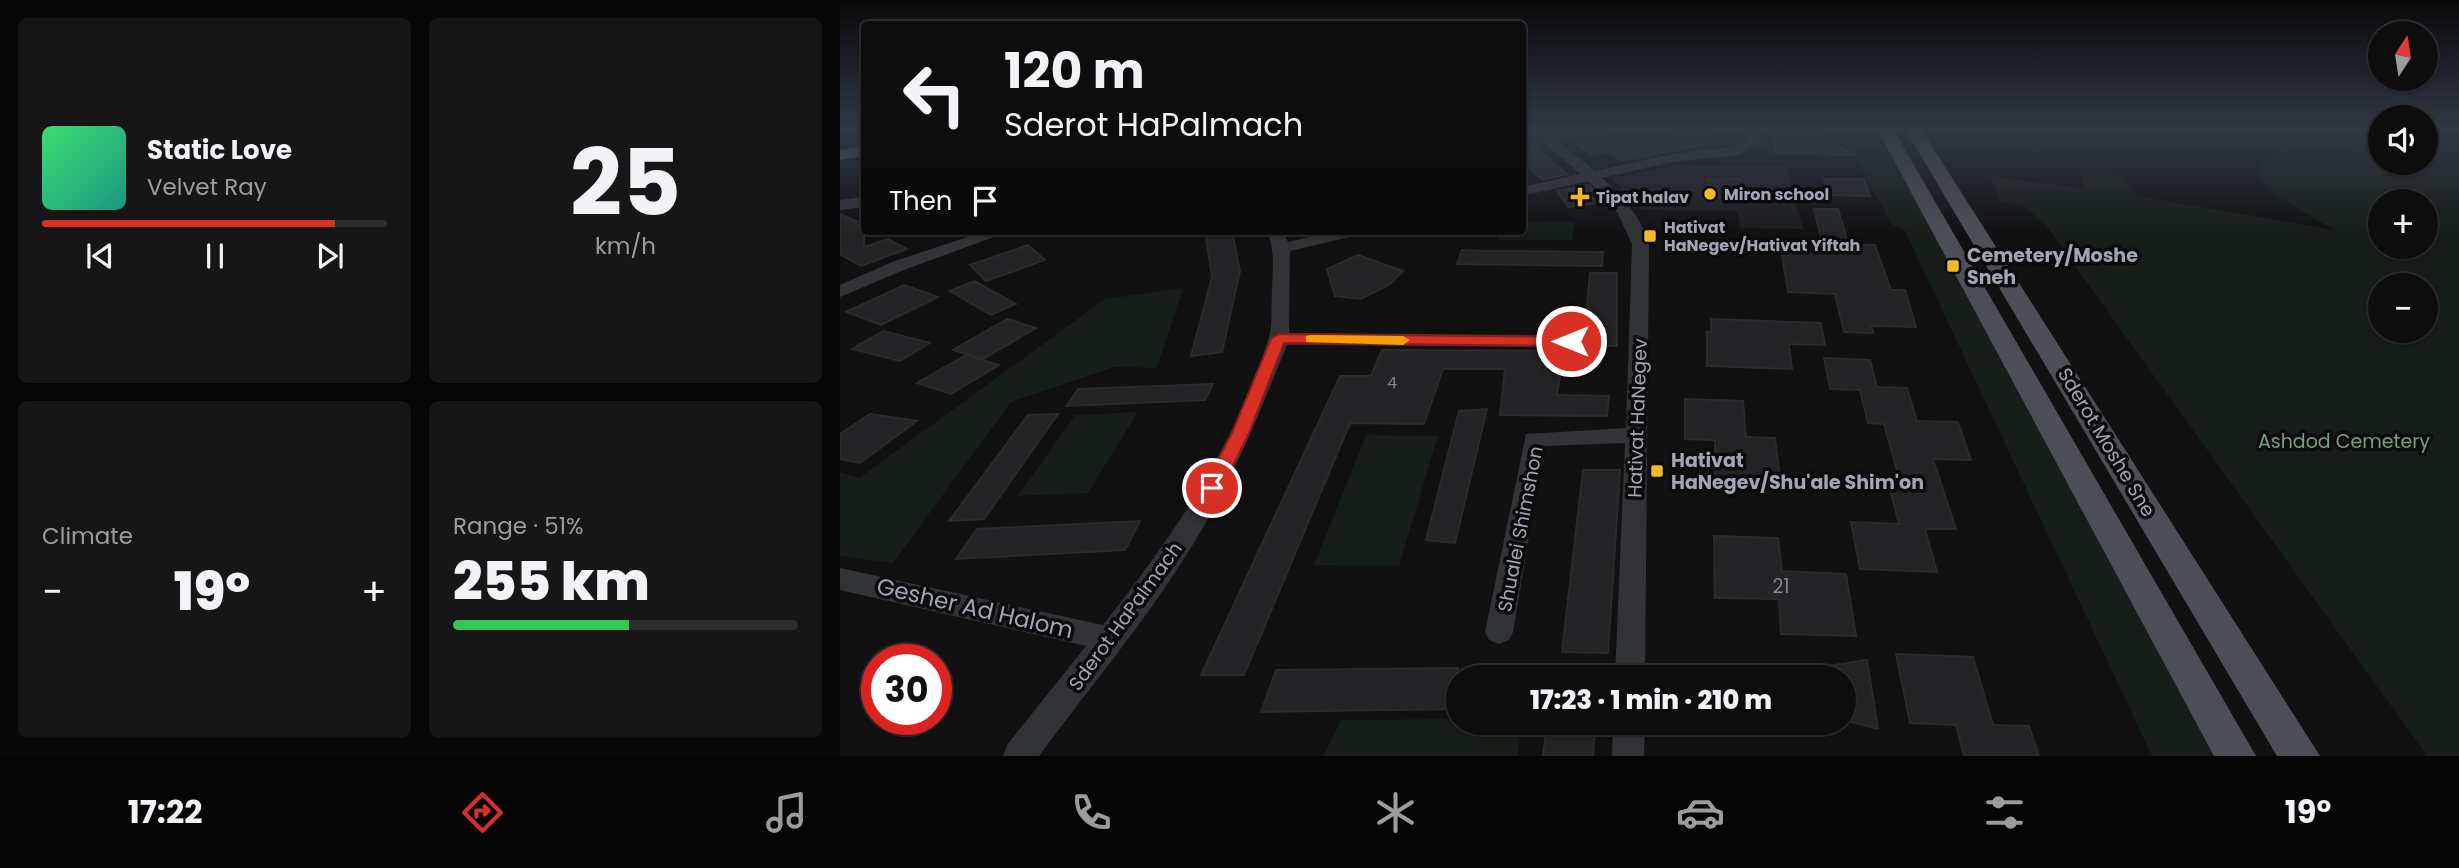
<!DOCTYPE html>
<meta charset="utf-8">
<style>
:root{--surface:#0d0d0e;--page:#161617;--text:#f1f3f6;--muted:#9a9c9e;--line:#2d2d2e;--accent:#d93025}
body{margin:0;font-family:Poppins,sans-serif;background:var(--page);color:var(--text);height:100vh;display:flex;flex-direction:column;font-size:26px;white-space:nowrap}
*{box-sizing:border-box;margin:0}
p{font-size:23px;color:var(--muted)}
.icon{flex:none;width:38px;height:38px;fill:none;stroke:currentColor;stroke-width:2;stroke-linecap:round;stroke-linejoin:round}
.map{position:relative;flex:1;overflow:hidden}
.side{display:flex;flex-direction:column;gap:18px;padding:18px;background:#070708;width:840px}
.side>*{flex:none}
.top-card{position:absolute;left:21px;top:21px;width:665px;height:214px;border-radius:7px;box-shadow:0 2px 5px #0004,0 0 0 2px var(--line);background:#0d0d0e;color:var(--text);overflow:hidden}
.needle{width:46px;rotate:12deg}
.controls{position:absolute;left:1528px;top:21px;display:grid;gap:14px}
.controls a{display:grid;place-items:center;width:70px;height:70px;border-radius:50%;background:var(--surface);box-shadow:0 2px 5px #0004,0 0 0 2px var(--line);font-size:35px}
.speed{position:absolute;left:21px;top:644px;display:flex;gap:14px;font-size:35px;font-weight:700;text-align:center}
.speed>*{display:grid;place-content:center;width:91px;height:91px;border-radius:50%;background:var(--surface);box-shadow:0 2px 5px #0004,0 0 0 2px var(--line);line-height:1}
.speed .limit{border:10px solid #d22;background:#fff;color:#111}
.pin{position:absolute;display:grid;place-items:center;width:60px;height:60px;color:#fff;margin:-30px;border:4px solid #fff;border-radius:50%;box-shadow:0 2px 7px #0007}
.me{position:absolute;width:77px;margin:-38px;rotate:270deg;stroke-linejoin:round;filter:drop-shadow(0 0 5px #0008)}
.turn{display:flex;align-items:center;gap:24px;height:147px;padding:0 28px;font-size:32px}
.turn .icon{width:91px;height:91px;stroke-width:2.5}
.turn b{display:block;font-size:49px;line-height:60px}
.then{display:flex;align-items:center;height:66px;padding:0 28px;background:#0003;gap:14px;font-size:26px}
.big{font-size:52px;font-weight:800;line-height:1.1}
.side .tile{flex:1;display:flex;flex-direction:column;justify-content:center;gap:10px;min-width:0;padding:0 24px;border-radius:10px;background:var(--page)}
.side .dial{align-items:center;gap:0}
.dial b{font-size:91px;line-height:1}
.song{display:flex;align-items:center;gap:21px}
.cover{width:84px;height:84px;border-radius:10px;background:linear-gradient(135deg,hsl(140 70% 55%),hsl(170 70% 35%))}
.played{height:7px;border-radius:4px;background:linear-gradient(90deg,var(--accent) 85%,var(--line) 85%)}
.keys{display:flex;justify-content:space-around;direction:ltr}
.heat{display:flex;justify-content:space-between;align-items:center;font-size:38px;direction:ltr}
.charge{height:10px;border-radius:5px;background:linear-gradient(90deg,#34c759 51%,var(--line) 0)}
.side .tiles{flex:1;display:grid;gap:18px;grid-template-columns:repeat(2,1fr)}
.trip{position:absolute;left:606px;top:665px;width:410px;height:70px;border-radius:35px;background:var(--surface);box-shadow:0 2px 5px #0004,0 0 0 2px var(--line);font-weight:800;line-height:70px;text-align:center}
.menu{display:flex;height:112px;justify-content:space-around;align-items:center;background:#050506;color:var(--muted)}
.menu .icon{width:49px;height:49px}
.menu .current{color:var(--accent)}
.menu b{font-size:32px;color:var(--text)}
main{display:flex;flex:1;min-height:0}
.map>svg:first-child{display:block}
</style>
<main>
<section class="side">
<div class="tiles">
<div class="tile">
<div class="song"><i class="cover"></i><div><b>Static Love</b><p>Velvet Ray</p></div></div>
<div class="played"></div>
<div class="keys"><svg class="icon" aria-label="previous" viewBox="0 0 24 24"><path d="M18 5L8 12l10 7zM5 5v14"/></svg><svg class="icon" aria-label="pause" viewBox="0 0 24 24"><path d="M8 5v14M16 5v14"/></svg><svg class="icon" aria-label="next" viewBox="0 0 24 24"><path d="M6 5l10 7-10 7zM19 5v14"/></svg></div>
</div>
<div class="tile dial"><b>25</b><p>km/h</p></div>
<div class="tile"><p>Climate</p>
<div class="heat"><a>−</a><b class="big">19°</b><a>+</a></div>
</div>
<div class="tile"><p>Range · 51%</p><b class="big">255 km</b><div class="charge"></div></div>
</div>
</section>
<div class="map">
<svg width="1619" height="756" viewBox="0 0 1619 756">
<rect width="100%" height="100%" fill="#111112"/>
<polygon fill="#1d1d1f" points="837,165 946,166 963,229 900,228 897,211 801,210 772,178"/>
<g fill="#171d18" fill-rule="evenodd">
<path d="M1619,137v619h-32l-380,-529 -25,-23 -21,-1 -11,-27 93,12 -1,-14 41,1 13,21 198,34 -55,-33 -11,-8 -9,-16 2,-9 10,-6 64,-2 45,-11v18h46v-23zM1586,201v46h-46v-46zM1540,285h46v46h-46z"/>
<polygon points="1014,154 1051,156 1379,756 1312,756 1064,229 1052,225"/>
<polygon points="735,221 732,240 658,240 660,231 682,231 683,222"/>
<polygon points="343,288 317,368 274,367 171,402 53,563 0,556 0,472 19,478 265,299"/>
<polygon points="298,412 248,493 178,496 235,415"/>
<polygon points="526,435 598,436 559,566 474,565"/>
<polygon points="618,719 618,723 682,723 677,756 483,756 501,720"/>
</g>
<g fill="#242426" stroke="#2b2b2e" stroke-width="2">
<polygon points="682,129 701,143 692,145 727,174 703,180 682,162"/>
<polygon points="708,129 759,129 769,136 800,143 863,130 881,141 782,161 769,151 751,155 729,138 720,140"/>
<polygon points="931,129 969,129 1015,155 935,153"/>
<polygon points="900,179 902,197 873,197 867,180"/>
<polygon points="984,179 1024,179 1030,196 988,195"/>
<polygon points="749,185 764,202 728,207 717,191"/>
<polygon points="974,209 998,209 1009,245 1035,245 1051,290 1065,290 1076,327 1031,326 1033,333 1004,332 995,294 948,292 941,249 984,250"/>
<polygon points="0,214 24,225 24,247 48,239 67,249 21,266 0,254"/>
<polygon points="365,231 392,231 400,271 382,352 351,356 372,277"/>
<polygon points="188,245 205,260 146,281 130,265"/>
<polygon points="622,250 641,251 763,252 762,266 617,264"/>
<polygon points="518,255 563,271 549,285 521,299 495,296 487,269"/>
<polygon points="750,273 777,273 777,346 743,346"/>
<polygon points="134,281 176,304 151,315 110,291"/>
<polygon points="64,285 98,297 41,325 6,312"/>
<polygon points="167,319 196,328 143,359 113,350"/>
<polygon points="871,319 981,323 985,345 949,344 952,369 867,366 867,332 871,332"/>
<polygon points="43,331 90,343 60,361 12,349"/>
<polygon points="542,350 724,351 717,395 769,396 767,416 660,415 665,369 603,369 584,424 510,423 404,675 361,675 500,376 531,376"/>
<polygon points="126,355 159,365 111,394 77,383"/>
<polygon points="984,358 1030,360 1037,387 1067,388 1077,421 1118,422 1131,460 1093,459 1116,529 1085,529 1097,572 1020,569 1011,522 1059,524 1047,478 1059,478 1044,424 1028,423 1020,390 990,389"/>
<polygon points="373,384 365,400 227,406 238,389"/>
<polygon points="845,399 903,401 906,437 935,438 940,478 875,476 875,440 845,439"/>
<polygon points="647,409 615,543 586,540 619,411"/>
<polygon points="30,414 77,421 20,463 0,459 0,434"/>
<polygon points="218,414 144,519 109,521 188,415"/>
<polygon points="743,470 780,470 768,653 722,652"/>
<polygon points="300,521 285,550 116,559 137,529"/>
<polygon points="874,536 938,538 942,571 1006,574 1016,636 941,634 939,599 875,598"/>
<polygon points="1056,654 1133,657 1153,725 1189,726 1199,756 1124,756 1116,725 1070,723"/>
<polygon points="1027,660 1038,729 1003,720 1003,677 969,677 968,669"/>
<polygon points="618,668 618,709 421,712 436,670"/>
<polygon points="706,732 755,733 753,756 703,756"/>
</g>
<g fill="none" stroke-linecap="round" stroke-linejoin="round">
<g fill="#323337" fill-rule="evenodd">
<path d="M688,129h15l52,42 77,-17 63,-7 12,-7 -4,-11h14l4,12 -22,14 -67,7 -70,16c20,19 43,42 47,69l-4,430h-30l10,-234 -81,3 -31,186 -4,8 -10,4 -10,-4 -4,-8 41,-198 100,-6 6,-184 -15,-32 -28,-31 -67,15v-9l59,-13z"/>
<polygon points="24,197 24,207 0,210 0,200"/>
<polygon points="146,231 170,231 64,270 0,297 0,285 52,262"/>
<path d="M427,231h16l5,11 46,-11h30l-2,3 -72,17 -1,82 282,2 10,6 -10,6 -284,-2c-22,55 -44,109 -72,161 -48,90 -116,169 -176,250h-36l4,-11 79,-99 -246,-56v-22l263,57c67,-85 132,-178 165,-284 5,-15 3,-36 4,-53 1,-21 3,-37 -5,-57z"/>
<polygon points="773,723 805,723 804,756 772,756"/>
</g>
<g fill="#4e4f56" fill-rule="evenodd">
<polygon points="1037,129 1053,129 1416,756 1374,756"/>
<polygon points="1065,129 1081,129 1480,756 1437,756"/>
<polygon points="24,146 24,156 0,160 0,150"/>
</g>
</g>
<linearGradient id="sky" x2="0" y2="1"><stop stop-color="#09090a"/><stop offset="0.55" stop-color="#323844"/><stop offset="1" stop-color="#323844" stop-opacity="0"/></linearGradient>
<rect width="1619" height="235" fill="url(#sky)"/>
<polygon fill="#d93025" stroke="#8d1f18" stroke-width="2" points="439,334 731,337 738,341 731,346 444,343 409,433 382,488 379,493 366,493 363,488 392,433 431,339"/>
<polygon fill="#f59e0b" points="471,335 563,336 570,340 563,345 466,342 466,336"/>
<g fill="#f2b929" stroke="#0c0c0d" stroke-width="2.5">
<circle cx="870" cy="194" r="7"/>
<path d="M736.5 186.5h7v7h7v7h-7v7h-7v-7h-7v-7h7z"/>
<rect x="803" y="229" width="14" height="14" rx="3.5"/>
<rect x="1106" y="259" width="14" height="14" rx="3.5"/>
<rect x="810" y="464" width="14" height="14" rx="3.5"/>
</g>
<g text-anchor="middle" stroke-width="7" stroke-linejoin="round" paint-order="stroke">
<g font-size="16" font-weight="bold" fill="#a2a6b3" stroke="#0c0c0d" text-anchor="start">
<text x="884" y="200">Miron school</text>
<text x="756" y="203">Tipat halav</text>
<text x="824" y="233">Hativat<tspan x="824" dy="18">HaNegev/Hativat Yiftah</tspan></text>
</g>
<g font-size="16" fill="#82858f">
<text x="552" y="388">4</text>
</g>
<g font-size="19" font-weight="bold" fill="#a2a6b3" stroke="#0c0c0d" text-anchor="start">
<text x="1127" y="262">Cemetery/Moshe<tspan x="1127" dy="22">Sneh</tspan></text>
<text x="831" y="467">Hativat<tspan x="831" dy="22">HaNegev/Shu'ale Shim'on</tspan></text>
</g>
<g font-size="19" fill="#a2a6b3" stroke="#0c0c0d">
<text transform="translate(797 418) rotate(-88)" y="7">Hativat HaNegev</text>
<text transform="translate(1267 442) rotate(59)" y="7">Sderot Moshe Sne</text>
<text transform="translate(680 529) rotate(-79)" y="7">Shualei Shimshon</text>
<text transform="translate(285 616) rotate(-54)" y="7">Sderot HaPalmach</text>
</g>
<g font-size="19" fill="#799f7d" stroke="#0c0c0d">
<text x="1504" y="448">Ashdod Cemetery</text>
</g>
<g font-size="19" fill="#82858f">
<text x="941" y="593">21</text>
</g>
<g font-size="23" fill="#a2a6b3" stroke="#0c0c0d">
<text transform="translate(135 608) rotate(13)" y="8">Gesher Ad Halom</text>
</g>
</g>
</svg>
<div class="controls">
<a><svg class="needle" viewBox="-14 -14 28 28"><path d="M0-13l5 13h-10z" fill="#e53935"/><path d="M0 13l5-13h-10z" fill="#9a9c9e"/></svg></a>
<a><svg class="icon" aria-label="sound" viewBox="0 0 24 24"><path d="M4 9h4l5-4v14l-5-4H4zM17 9q2 3 0 6"/></svg></a>
<a>+</a>
<a>−</a>
</div>
<div class="speed"><div class="limit">30</div></div>
<div class="pin" style="left:372px;top:488px;background:#d93025"><svg class="icon" aria-label="arrive" viewBox="0 0 24 24"><path d="M6 21V4h12l-3 4 3 4H6"/></svg></div>
<svg class="me" style="left:731px;top:341px" viewBox="-20 -20 40 40"><circle r="17" fill="#d93025" stroke="#fff" stroke-width="3"/><path d="M0-11L8 9 0 5-8 9z" fill="#fff"/></svg>
<div class="trip">17:23 · 1 min · 210 m</div>
<div class="top-card">
<div class="turn"><svg class="icon" aria-label="left" viewBox="0 0 24 24"><path d="M17 20v-9H6M10 6l-5 5 5 5"/></svg><div><b>120 m</b>Sderot HaPalmach</div></div>
<div class="then">Then<svg class="icon" aria-label="arrive" viewBox="0 0 24 24"><path d="M6 21V4h12l-3 4 3 4H6"/></svg></div>
</div>
</div>
</main>
<nav class="menu">
<b>17:22</b>
<svg class="icon current" aria-label="directions" viewBox="0 0 24 24"><path d="M12 3l9 9-9 9-9-9zM9 14v-3h6M13 9l2 2-2 2"/></svg>
<svg class="icon" aria-label="music" viewBox="0 0 24 24"><path d="M9 18V5l10-2v13"/><circle cx="6" cy="18" r="3"/><circle cx="16" cy="16" r="3"/></svg>
<svg class="icon" aria-label="phone" viewBox="0 0 24 24"><path d="M5 4h4l2 5-3 2q2 4 5 5l2-3 5 2v4C11 20 4 13 5 4z"/></svg>
<svg class="icon" aria-label="climate" viewBox="0 0 24 24"><path d="M12 3v18M4 7l16 10M4 17L20 7"/></svg>
<svg class="icon" aria-label="car" viewBox="0 0 24 24"><path d="M5 17H2v-5l4-1 3-4h7l3 4 3 1v5h-3M9 17h6M6 11h13"/><circle cx="7" cy="17" r="2"/><circle cx="17" cy="17" r="2"/></svg>
<svg class="icon" aria-label="filters" viewBox="0 0 24 24"><path d="M4 7h16M4 17h16"/><circle cx="9" cy="7" r="2"/><circle cx="15" cy="17" r="2"/></svg>
<b>19°</b>
</nav>
